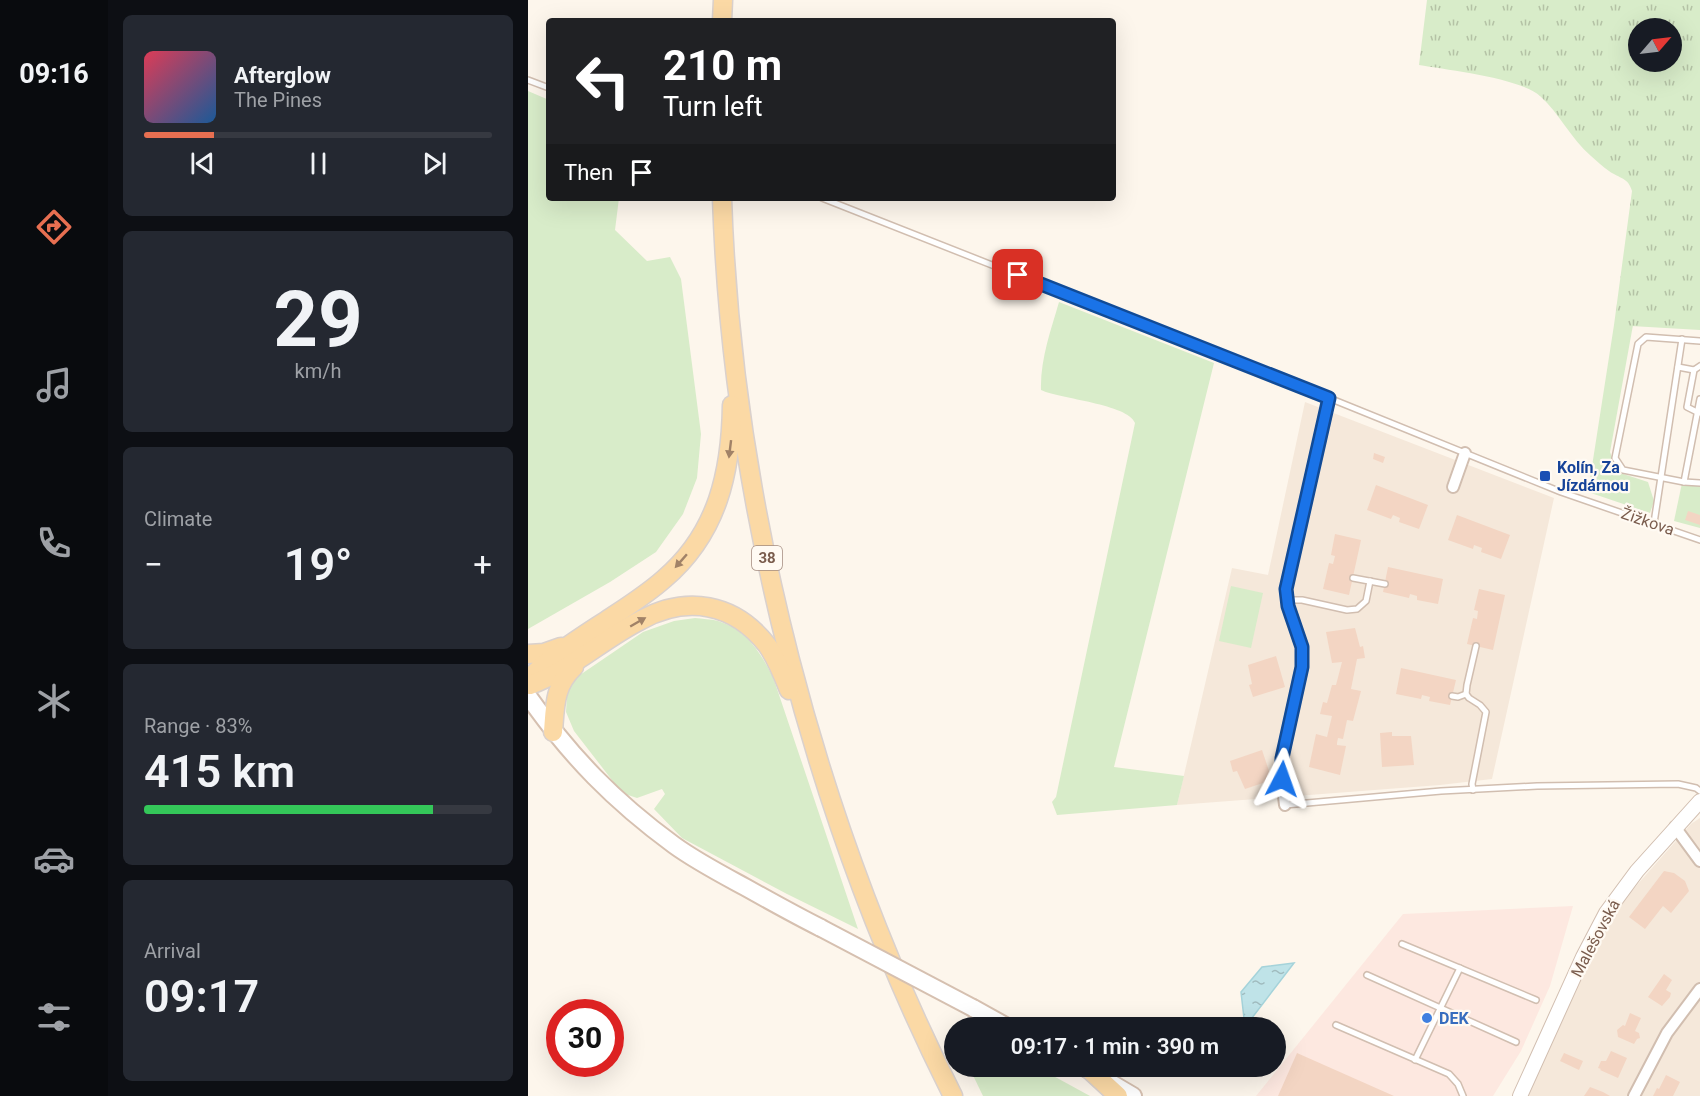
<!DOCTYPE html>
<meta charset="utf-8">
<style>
:root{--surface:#171b24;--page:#242831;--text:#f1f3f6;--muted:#9ea1a6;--line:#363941;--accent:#e76f51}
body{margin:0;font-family:Roboto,sans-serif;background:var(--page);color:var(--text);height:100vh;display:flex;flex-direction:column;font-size:22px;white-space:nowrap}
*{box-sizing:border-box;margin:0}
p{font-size:20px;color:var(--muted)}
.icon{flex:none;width:33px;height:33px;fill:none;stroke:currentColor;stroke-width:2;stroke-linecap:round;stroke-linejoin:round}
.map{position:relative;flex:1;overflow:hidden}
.sheet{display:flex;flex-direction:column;gap:15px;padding:15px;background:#0d0f14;width:420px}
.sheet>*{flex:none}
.banner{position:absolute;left:18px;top:18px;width:570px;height:183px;border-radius:6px;box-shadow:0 6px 24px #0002;background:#202124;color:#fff;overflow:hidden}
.needle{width:39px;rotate:62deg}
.controls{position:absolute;left:1100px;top:18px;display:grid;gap:12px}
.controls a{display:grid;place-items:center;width:54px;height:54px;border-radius:50%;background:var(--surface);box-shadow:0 6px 24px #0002;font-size:30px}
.speed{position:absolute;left:18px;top:999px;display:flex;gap:12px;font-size:30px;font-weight:700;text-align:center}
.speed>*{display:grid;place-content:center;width:78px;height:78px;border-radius:50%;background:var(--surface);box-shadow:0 6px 24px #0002;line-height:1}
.speed .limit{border:9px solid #d22;background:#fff;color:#111}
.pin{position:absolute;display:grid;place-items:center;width:51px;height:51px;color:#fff;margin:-26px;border-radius:12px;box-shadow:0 3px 9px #0006}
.me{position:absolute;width:66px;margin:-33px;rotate:4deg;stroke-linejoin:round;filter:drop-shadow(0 0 4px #0008)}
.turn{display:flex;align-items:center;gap:21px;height:126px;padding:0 18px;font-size:27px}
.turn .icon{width:78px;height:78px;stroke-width:2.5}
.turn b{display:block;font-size:42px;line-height:51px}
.then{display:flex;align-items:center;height:57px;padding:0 18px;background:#0003;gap:12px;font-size:22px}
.big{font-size:45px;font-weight:600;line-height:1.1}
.sheet .widget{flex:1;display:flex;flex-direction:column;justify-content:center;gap:9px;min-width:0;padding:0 21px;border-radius:9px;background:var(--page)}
.sheet .dial{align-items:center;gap:0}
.dial b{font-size:78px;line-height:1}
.song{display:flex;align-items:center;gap:18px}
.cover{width:72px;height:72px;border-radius:9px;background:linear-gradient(135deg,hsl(350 70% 55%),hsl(210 70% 35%))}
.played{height:6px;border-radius:3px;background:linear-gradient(90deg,var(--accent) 20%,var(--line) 20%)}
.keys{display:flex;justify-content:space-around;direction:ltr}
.heat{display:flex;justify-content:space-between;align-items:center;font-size:33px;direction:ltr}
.charge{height:9px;border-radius:4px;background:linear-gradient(90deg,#34c759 83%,var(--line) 0)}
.trip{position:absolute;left:416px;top:1017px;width:342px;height:60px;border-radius:30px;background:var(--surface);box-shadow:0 6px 24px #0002;font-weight:600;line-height:60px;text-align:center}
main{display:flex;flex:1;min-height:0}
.dock{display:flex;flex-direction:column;width:108px;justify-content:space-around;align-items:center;background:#090b0e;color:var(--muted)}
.dock .icon{width:42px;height:42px}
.dock .on{color:var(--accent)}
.dock b{font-size:27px;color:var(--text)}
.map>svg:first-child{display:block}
</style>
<main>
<nav class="dock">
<b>09:16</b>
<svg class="icon on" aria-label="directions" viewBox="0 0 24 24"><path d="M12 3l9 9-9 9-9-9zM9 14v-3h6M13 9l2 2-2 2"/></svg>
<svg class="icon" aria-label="music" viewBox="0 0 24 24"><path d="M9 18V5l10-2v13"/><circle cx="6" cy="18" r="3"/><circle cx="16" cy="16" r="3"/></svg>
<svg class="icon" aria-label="phone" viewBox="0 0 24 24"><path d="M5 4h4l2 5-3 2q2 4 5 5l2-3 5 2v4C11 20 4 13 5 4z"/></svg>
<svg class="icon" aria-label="climate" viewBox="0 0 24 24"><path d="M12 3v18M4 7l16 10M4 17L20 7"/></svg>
<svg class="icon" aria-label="car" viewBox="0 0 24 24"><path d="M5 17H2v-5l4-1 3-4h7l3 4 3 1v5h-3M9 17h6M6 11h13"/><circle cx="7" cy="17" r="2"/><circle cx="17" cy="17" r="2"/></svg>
<svg class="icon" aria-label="filters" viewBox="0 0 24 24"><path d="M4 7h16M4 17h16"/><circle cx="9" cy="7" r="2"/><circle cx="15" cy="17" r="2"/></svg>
</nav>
<section class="sheet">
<div class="widget">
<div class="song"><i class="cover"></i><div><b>Afterglow</b><p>The Pines</p></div></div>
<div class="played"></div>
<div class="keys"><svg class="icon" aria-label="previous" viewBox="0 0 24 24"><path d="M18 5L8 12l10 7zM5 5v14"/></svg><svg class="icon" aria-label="pause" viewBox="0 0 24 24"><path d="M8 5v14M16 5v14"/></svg><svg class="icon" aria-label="next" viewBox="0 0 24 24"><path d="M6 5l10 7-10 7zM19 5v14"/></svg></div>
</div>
<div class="widget dial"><b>29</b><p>km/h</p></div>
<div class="widget"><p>Climate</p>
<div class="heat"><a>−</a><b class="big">19°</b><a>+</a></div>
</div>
<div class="widget"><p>Range · 83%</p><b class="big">415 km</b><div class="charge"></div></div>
<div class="widget"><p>Arrival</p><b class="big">09:17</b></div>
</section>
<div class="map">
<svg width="1172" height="1096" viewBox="0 0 1172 1096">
<defs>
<pattern id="park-tufts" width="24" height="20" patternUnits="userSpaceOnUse" patternTransform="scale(1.5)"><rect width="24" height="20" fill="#d8ecc9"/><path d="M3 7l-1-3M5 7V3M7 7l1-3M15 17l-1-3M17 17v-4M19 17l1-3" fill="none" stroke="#b4c2a5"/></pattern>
<pattern id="water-ripples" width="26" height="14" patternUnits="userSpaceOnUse" patternTransform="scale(1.5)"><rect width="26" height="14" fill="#bfe3e8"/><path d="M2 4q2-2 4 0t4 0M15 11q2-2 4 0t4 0" fill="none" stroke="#a0bbbe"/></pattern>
</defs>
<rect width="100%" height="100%" fill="#fdf6ec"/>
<g fill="#f5e8da">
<polygon points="777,402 1026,498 964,779 912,785 649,805 704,568 740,575"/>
<polygon points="1172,818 1172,1096 1000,1096 1068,943 1085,912 1163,824"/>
</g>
<polygon fill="#fde8e0" points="1045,906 1022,986 993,1051 965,1096 728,1096 875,914"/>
<g fill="#d8ecc9">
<polygon points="0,91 21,100 21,198 91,198 87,230 119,261 142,257 153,279 173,434 169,478 155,514 128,552 82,582 0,629"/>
<path d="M531,302l155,61 -100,404 70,9 -7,29 -120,10 -5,-13 4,-5 79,-374c-7,-19 -75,-24 -94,-33 -1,-30 10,-60 18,-88z"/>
<polygon points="1086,325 1105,325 1082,452 1089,472 1120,482 1126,501 1122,513 1060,492"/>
<polygon points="1154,483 1172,486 1172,528 1146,521"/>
<polygon points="703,586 735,593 723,648 691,641"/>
<path d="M167,618c7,1 16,1 23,3 29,9 42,31 55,56l85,252 -71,-35 -105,-56 -28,-29 11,-15 -3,-5 -25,9 -15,-5 -48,-62 -8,-19 1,-17 7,-16 69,-47 31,-11z"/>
<polygon points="441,1067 509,1067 562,1096 455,1096"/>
</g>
<path fill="url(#park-tufts)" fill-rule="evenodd" d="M899,0h273v330l-86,-5 18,-134c-4,-14 -12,-12 -23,-20 -6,-4 -12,-10 -18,-15 -20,-17 -31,-42 -51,-60 -20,-18 -92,-26 -121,-31zM1110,28h33v34h-33z"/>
<polygon fill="url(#water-ripples)" stroke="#a5d3da" stroke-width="1.5" points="766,963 717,1027 713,992 734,967"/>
<g fill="#f3d5c3">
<polygon points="846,453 857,457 855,463 845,459"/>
<polygon points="848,485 900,505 891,529 871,522 872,518 865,515 863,519 839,510"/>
<polygon points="1160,511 1172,515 1172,525 1157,520"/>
<polygon points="929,515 982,535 973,559 953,552 954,548 946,545 945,549 920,540"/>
<polygon points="807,534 833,540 821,595 795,589 801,563 805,564 807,556 803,555"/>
<polygon points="860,567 915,579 910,604 889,600 889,596 882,594 881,598 855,592"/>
<polygon points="951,589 977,595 965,650 939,644 945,618 949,619 950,611 946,610"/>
<polygon points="827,628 832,647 835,646 837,658 829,659 823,689 833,691 825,721 819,720 815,739 810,738 809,743 809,745 818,746 812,775 781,767 788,734 799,737 804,716 792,714 795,702 799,703 804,685 808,685 814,662 804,663 798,632"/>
<polygon points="748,656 757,687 725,697 721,685 724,684 720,665"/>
<polygon points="873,668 928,680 922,705 901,701 902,697 894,695 893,699 868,694"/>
<polygon points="864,732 864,736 883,736 886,765 854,767 852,733"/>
<polygon points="734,750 744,780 717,789 709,771 705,772 702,761"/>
<polygon points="1136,871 1146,873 1157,881 1161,891 1143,913 1135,906 1117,929 1101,917"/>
<polygon points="1136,974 1144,980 1138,990 1143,993 1142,997 1134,1006 1120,997"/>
<polygon points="1102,1013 1113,1018 1107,1031 1111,1033 1112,1038 1109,1039 1106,1044 1090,1037 1089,1030 1095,1025 1097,1026"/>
<polygon points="1083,1051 1099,1058 1090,1078 1072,1070 1073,1069 1070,1068 1073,1061 1078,1061"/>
<polygon points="769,1053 866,1096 750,1096"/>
<polygon points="1036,1053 1055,1061 1051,1070 1032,1061"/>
<polygon points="1138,1075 1152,1082 1145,1096 1125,1096 1129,1088 1131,1089"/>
<polygon points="1062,1087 1075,1092 1082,1096 1056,1096"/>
</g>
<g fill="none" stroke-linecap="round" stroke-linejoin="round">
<g stroke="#d1beb0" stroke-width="8">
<g id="service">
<polyline points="0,80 21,88"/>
<polyline points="294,198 801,398 1033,492 1172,540"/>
<polyline points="1172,341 1118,337 1110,344 1087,458 1095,470 1156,482 1172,483"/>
<polyline points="1150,367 1166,370"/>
<polyline points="1171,413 1159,407 1166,370 1172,366"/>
<polyline points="1156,482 1172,399"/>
<polyline points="1126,523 1154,339"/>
<polyline points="825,578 857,584"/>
<polyline points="759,600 774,600 819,610 829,609 838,601 842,581"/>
<polyline points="924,696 930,697 938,694"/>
<polyline points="945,790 944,784 958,712 952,705 941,698 938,694 939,685 948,646"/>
<polyline points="757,805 913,791 1009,786 1150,784 1168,788 1172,791"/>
<polyline points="874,944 1008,1000"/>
<polyline points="839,975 988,1042"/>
<polyline points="808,1025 921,1074 930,1084 935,1096"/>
<polyline points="887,1060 932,968"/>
</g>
</g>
<g stroke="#d1beb0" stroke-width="14">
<g id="minor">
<polyline points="925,487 937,453"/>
<polyline points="757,805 754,779 754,758 774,667 774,647 760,606 758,589 801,398"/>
<polyline points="1147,827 1172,861"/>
<polyline points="1106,1096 1139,1033 1172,989"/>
</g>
</g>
<g stroke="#d1beb0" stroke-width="16">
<polyline id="tertiary" points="992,1096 1055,957 1078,913 1109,871 1172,801"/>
</g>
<g stroke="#d6c0b0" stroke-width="20">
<g id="secondary">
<path d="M0,696c43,61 86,105 146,149 22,16 47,29 71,42 25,14 50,28 76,41"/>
<polyline points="445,1008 481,1028"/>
<polyline points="554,1066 605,1096"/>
</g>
</g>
<g stroke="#dad1cd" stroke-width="21">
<g id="primary">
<polyline points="194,21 195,0"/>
<path d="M194,198c10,304 94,627 231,898"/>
<polyline points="0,654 16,653 33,647"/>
<path d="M0,680c21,-23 50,-41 76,-58 21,-14 42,-27 60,-43 54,-46 67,-107 68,-174"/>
<path d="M2,685c41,-15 73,-46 111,-65 46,-25 93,-17 126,25 10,14 16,30 22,45"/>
<path d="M25,732c2,-26 1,-46 21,-65"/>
<polyline points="564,1072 590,1096"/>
</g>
</g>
<use href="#service" stroke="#fff" stroke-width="5"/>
<use href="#minor" stroke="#fff" stroke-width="10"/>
<use href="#tertiary" stroke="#fff" stroke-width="14"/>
<use href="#secondary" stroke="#fff" stroke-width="16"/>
<use href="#primary" stroke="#fbd9a5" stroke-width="18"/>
<g stroke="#d6c0b0" stroke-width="20" stroke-linecap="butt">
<polyline id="secondary-bridge" points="293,928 445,1008"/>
</g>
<use href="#secondary-bridge" stroke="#fff" stroke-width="16"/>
</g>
<defs><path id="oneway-solid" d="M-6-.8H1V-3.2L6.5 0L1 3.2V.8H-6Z" transform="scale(1.5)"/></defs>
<g fill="#a18267">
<use href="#oneway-solid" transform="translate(202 449) rotate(97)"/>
<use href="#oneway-solid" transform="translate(153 561) rotate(131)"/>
<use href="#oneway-solid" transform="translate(110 622) rotate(-30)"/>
</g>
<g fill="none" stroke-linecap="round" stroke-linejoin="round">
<g stroke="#114b97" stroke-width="15">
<polyline id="route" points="490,275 801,398 758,589 760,606 774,647 774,667 754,758 754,779"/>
</g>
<use href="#route" stroke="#1a73e8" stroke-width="10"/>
</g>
<rect fill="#1a4fb4" stroke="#fffaf3" stroke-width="2" x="1011" y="470" width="12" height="12" rx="3"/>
<circle fill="#3f7fe0" stroke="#fffaf3" stroke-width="2" cx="899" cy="1018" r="6"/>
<g text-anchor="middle" stroke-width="4.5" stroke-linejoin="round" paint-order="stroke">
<rect fill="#fffaf3" stroke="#a28b7f" stroke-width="1.5" x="224" y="546" width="30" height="24" rx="4.5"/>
<g font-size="15" font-weight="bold" fill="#7a5c4d">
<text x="239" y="563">38</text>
</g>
<g font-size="16" font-weight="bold" fill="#164399" stroke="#fffaf3" text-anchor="start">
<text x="1029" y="473">Kolín, Za<tspan x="1029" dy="18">Jízdárnou</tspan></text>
</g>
<g font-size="16" fill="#7a5c4d" stroke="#fffaf3">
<text transform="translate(1120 521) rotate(19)" y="6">Žižkova</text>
<text transform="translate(1067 938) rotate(-62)" y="6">Malešovská</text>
</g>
<g font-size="16" font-weight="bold" fill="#366cbe" stroke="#fffaf3" text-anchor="start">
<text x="911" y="1024">DEK</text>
</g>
</g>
</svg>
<div class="controls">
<a><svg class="needle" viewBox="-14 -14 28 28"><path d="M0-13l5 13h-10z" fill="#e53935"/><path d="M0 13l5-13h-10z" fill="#9ea1a6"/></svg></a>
</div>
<div class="speed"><div class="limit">30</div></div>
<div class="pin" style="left:490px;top:275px;background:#d93025"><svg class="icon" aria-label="arrive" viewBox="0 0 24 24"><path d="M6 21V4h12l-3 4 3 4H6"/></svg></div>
<svg class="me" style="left:754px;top:779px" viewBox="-20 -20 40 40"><path d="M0-17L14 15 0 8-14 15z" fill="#1a73e8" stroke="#fff" stroke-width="4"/></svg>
<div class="trip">09:17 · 1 min · 390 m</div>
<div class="banner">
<div class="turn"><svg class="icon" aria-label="left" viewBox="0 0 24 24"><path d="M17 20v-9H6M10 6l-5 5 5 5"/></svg><div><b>210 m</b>Turn left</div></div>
<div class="then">Then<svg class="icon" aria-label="arrive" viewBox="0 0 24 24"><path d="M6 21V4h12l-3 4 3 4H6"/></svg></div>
</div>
</div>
</main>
